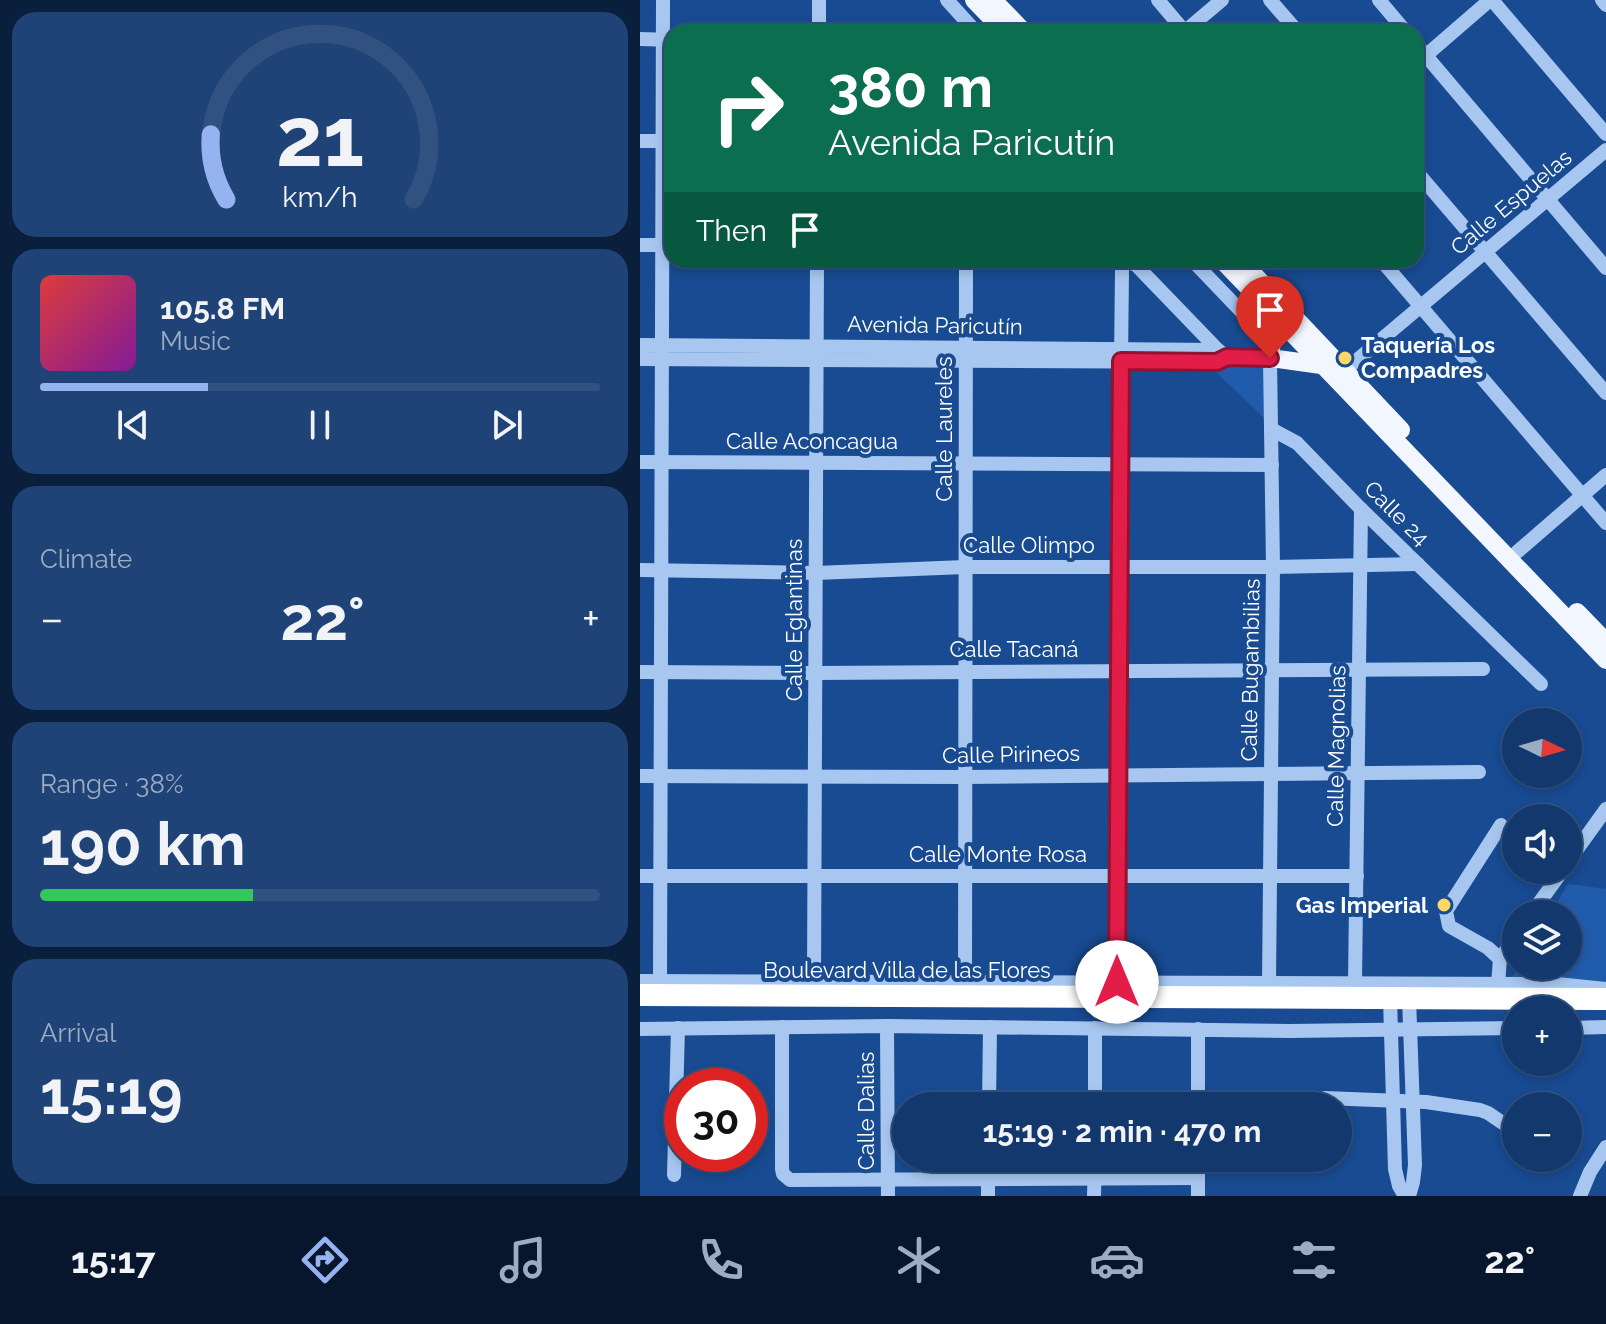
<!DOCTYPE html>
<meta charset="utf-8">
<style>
:root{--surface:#12386e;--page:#1f4376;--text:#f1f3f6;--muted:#9cacc2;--line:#315281;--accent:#95b2f1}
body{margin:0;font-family:Raleway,sans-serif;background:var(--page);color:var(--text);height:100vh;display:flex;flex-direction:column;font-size:30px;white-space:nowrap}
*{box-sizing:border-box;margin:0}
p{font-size:26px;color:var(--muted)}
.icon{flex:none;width:44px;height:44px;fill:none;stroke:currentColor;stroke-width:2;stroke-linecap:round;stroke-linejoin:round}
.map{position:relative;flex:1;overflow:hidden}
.details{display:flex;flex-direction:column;gap:12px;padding:12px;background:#0a1f3c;width:640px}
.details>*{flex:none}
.top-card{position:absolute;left:24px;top:24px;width:760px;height:244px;border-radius:24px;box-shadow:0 4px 12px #0003,0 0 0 2px var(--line);background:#0b6e4f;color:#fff;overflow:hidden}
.needle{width:52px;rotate:95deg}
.buttons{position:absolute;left:862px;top:708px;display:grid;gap:16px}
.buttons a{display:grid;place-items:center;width:80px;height:80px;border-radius:50%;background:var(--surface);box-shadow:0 4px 12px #0003,0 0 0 2px var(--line);font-size:40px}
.speed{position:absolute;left:24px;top:1068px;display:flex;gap:16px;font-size:40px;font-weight:700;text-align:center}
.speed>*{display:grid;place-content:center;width:104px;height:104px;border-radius:50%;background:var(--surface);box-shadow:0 4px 12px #0003,0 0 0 2px var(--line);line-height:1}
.speed .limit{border:12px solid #d22;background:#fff;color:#111}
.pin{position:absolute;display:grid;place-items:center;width:68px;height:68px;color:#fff;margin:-82px -34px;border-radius:50% 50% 50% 0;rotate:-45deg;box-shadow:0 0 8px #0007}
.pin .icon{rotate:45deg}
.me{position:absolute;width:88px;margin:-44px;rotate:0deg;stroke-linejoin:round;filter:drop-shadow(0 0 6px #0008)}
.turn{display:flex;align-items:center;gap:28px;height:168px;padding:0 32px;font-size:36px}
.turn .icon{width:104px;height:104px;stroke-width:2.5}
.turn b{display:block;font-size:56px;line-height:68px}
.then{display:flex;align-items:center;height:76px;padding:0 32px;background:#0003;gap:16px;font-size:30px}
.big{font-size:60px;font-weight:700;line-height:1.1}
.details .widget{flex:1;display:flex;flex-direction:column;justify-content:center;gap:12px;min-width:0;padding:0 28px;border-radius:24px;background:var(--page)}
.details .dial{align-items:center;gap:0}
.dial svg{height:208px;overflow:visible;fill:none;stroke:var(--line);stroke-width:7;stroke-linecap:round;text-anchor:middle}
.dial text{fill:var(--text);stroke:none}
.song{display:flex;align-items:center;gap:24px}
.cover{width:96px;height:96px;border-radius:12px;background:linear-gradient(135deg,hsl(0 70% 55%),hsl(290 70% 35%))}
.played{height:8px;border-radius:4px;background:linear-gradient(90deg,var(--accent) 30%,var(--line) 30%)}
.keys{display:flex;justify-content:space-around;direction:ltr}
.heat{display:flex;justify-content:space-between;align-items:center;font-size:44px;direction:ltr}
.charge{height:12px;border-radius:6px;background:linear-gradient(90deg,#34c759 38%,var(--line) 0)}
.trip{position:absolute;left:252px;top:1092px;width:460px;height:80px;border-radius:40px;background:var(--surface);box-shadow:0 4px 12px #0003,0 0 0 2px var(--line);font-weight:700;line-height:80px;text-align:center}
.tab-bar{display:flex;height:128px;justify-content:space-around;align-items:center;background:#07162c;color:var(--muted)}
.tab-bar .icon{width:56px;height:56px}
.tab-bar .selected{color:var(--accent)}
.tab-bar b{font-size:36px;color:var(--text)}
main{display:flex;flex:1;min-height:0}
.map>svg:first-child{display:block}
</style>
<main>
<section class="details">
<div class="widget dial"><svg viewBox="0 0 100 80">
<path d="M14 69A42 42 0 1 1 86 69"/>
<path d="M14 69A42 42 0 0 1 8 44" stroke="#95b2f1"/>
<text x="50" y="56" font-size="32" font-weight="700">21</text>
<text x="50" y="72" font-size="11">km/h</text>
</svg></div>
<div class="widget">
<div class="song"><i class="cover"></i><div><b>105.8 FM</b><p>Music</p></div></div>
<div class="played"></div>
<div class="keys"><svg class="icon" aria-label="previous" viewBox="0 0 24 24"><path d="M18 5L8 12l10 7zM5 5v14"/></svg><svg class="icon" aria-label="pause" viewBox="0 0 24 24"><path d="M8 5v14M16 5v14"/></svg><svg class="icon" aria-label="next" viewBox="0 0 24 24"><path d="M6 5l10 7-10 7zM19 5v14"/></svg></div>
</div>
<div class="widget"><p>Climate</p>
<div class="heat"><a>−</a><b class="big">22°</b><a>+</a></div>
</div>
<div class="widget"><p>Range · 38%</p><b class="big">190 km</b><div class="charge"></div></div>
<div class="widget"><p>Arrival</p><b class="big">15:19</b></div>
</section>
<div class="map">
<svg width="966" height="1196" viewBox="0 0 966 1196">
<rect width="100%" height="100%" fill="#184b92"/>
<g fill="#215cac">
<polygon points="629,360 629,423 569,365"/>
<polygon points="928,884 966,889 966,987 868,983 879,966 928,966 928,914 910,914"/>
</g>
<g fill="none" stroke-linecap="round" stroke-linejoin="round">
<g stroke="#a8c7f0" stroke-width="14">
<polyline points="307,0 336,32"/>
<polyline points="518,0 545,32"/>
<polyline points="630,0 658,32"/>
<polyline points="739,0 766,32"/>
<polyline points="852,0 966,134"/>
<polyline points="962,0 966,5"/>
<polyline points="179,32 179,0"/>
<polyline points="544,32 582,0"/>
<polyline points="0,39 32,40"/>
<polyline points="776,44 966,268"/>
<polyline points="776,64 850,0"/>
<polyline points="0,141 32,141"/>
<polyline points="776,171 966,393"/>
<polyline points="0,245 32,245"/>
<polyline points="552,260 618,329 632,335"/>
<polyline points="741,260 966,523"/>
<polyline points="486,261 496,265 578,350 578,354"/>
<polyline points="0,345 578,350 587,357"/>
<polyline points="0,359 577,362 587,357 630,358 633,567 629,983"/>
<polyline points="698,376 966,150"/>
<polyline points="631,429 657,443 721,509 901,684"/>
<polyline points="0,462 632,465"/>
<polyline points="877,552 966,475"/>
<polyline points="0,570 176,573 325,567 633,567 778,564"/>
<polyline points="0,672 175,673 843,669"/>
<polyline points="0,776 325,777 839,772"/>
<polyline points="928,862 966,809"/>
<polyline points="0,876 717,876"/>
<polyline points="891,914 923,870"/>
<polyline points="860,959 848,948 809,926 806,911 861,825"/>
<polyline points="0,981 917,984 966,989"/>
<polyline points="20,981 23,0"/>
<polyline points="174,981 177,260"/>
<polyline points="325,981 326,260"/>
<polyline points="477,982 481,361 482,270 485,260"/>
<polyline points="715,983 721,509"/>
<polyline points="858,984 860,959 876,936"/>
<polyline points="750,998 755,1169 759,1186 765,1196"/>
<polyline points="247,1026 248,1196"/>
<polyline points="142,1027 142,1169 143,1174 150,1180 558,1178"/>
<polyline points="928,1028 966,1027"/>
<polyline points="0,1029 247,1026 650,1031 876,1028"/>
<polyline points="349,1106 350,1027"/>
<polyline points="455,1106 455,1028"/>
<polyline points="558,1106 558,1029"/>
<polyline points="670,1106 677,1100 685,1098 786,1102 840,1110 848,1113 876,1132"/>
<polyline points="34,1175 38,1028"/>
<polyline points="348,1196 348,1158"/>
<polyline points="454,1196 455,1158"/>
<polyline points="558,1196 558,1158"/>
<polyline points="769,1196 773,1182 775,1165 769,998"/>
<polyline points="940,1196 950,1172 966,1147"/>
</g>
<g stroke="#f1f6ff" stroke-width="18">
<polyline points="334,0 365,32"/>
<polyline points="353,0 384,32"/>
<polyline points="582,260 966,660"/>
<polyline points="600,260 761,430"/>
<polyline points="630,358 681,365"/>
<polyline points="630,358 635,316"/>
<polyline points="937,612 966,642"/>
</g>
<polyline stroke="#fff" stroke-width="22" points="0,995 966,999"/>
</g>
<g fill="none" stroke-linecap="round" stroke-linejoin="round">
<g stroke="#92132f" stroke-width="20">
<polyline id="route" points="477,982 481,361 577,362 587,357 630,358"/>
</g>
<use href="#route" stroke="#e11d48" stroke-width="14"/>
</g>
<g fill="#ffd767" stroke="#184b92" stroke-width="3">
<circle cx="705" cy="358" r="8"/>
<circle cx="804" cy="905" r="8"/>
</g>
<g text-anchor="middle" stroke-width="8" stroke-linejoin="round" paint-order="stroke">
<g font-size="22" fill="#fff" stroke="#184b92">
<text transform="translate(871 202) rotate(-40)" y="8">Calle Espuelas</text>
<text transform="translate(295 325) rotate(1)" y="8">Avenida Paricutín</text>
<text transform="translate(304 429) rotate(-90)" y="8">Calle Laureles</text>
<text x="172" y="449">Calle Aconcagua</text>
<text transform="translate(757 513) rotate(45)" y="8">Calle 24</text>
<text x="389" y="553">Calle Olimpo</text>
<text transform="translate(154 620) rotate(-90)" y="8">Calle Eglantinas</text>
<text x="374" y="657">Calle Tacaná</text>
<text transform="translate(610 670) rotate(-89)" y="8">Calle Bugambilias</text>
<text transform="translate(696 746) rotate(-89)" y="8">Calle Magnolias</text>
<text transform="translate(371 754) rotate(-1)" y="8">Calle Pirineos</text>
<text x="358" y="862">Calle Monte Rosa</text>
<text x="267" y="978">Boulevard Villa de las Flores</text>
<text transform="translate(226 1111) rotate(-90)" y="8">Calle Dalias</text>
</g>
<g font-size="22" font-weight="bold" fill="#fff" stroke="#184b92" text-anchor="start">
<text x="721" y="353">Taquería Los<tspan x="721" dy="25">Compadres</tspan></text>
<text x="788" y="913" text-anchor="end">Gas Imperial</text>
</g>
</g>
</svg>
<div class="buttons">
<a><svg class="needle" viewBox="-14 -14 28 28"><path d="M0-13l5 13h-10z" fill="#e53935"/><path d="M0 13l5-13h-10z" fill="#9cacc2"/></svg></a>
<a><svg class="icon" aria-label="sound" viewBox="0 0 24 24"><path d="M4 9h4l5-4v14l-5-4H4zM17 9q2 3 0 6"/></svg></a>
<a><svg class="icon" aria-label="layers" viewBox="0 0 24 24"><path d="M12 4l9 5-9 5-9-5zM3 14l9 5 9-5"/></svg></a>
<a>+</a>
<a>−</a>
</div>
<div class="speed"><div class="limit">30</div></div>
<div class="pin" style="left:630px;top:358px;background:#d93025"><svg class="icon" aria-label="arrive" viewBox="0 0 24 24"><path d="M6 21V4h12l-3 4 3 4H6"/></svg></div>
<svg class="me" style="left:477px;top:982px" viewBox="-20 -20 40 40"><circle r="19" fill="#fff"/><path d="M0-13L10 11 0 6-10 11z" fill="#e11d48"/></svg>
<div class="trip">15:19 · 2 min · 470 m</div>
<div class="top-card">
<div class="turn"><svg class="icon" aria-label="right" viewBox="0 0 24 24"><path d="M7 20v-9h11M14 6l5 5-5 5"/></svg><div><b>380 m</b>Avenida Paricutín</div></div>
<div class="then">Then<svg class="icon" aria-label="arrive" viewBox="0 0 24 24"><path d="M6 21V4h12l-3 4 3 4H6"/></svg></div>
</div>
</div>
</main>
<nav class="tab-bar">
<b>15:17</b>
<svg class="icon selected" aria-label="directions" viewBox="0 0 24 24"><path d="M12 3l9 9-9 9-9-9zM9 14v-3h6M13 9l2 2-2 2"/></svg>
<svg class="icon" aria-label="music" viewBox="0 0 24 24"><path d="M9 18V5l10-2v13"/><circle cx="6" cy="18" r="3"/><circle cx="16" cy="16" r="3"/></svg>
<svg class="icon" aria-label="phone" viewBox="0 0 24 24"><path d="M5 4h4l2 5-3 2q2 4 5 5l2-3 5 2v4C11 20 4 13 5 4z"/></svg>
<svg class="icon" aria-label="climate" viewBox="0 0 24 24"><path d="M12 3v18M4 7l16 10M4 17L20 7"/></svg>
<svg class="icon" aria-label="car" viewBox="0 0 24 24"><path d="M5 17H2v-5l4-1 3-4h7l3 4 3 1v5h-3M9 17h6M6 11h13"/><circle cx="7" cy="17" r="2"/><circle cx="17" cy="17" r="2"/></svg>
<svg class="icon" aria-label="filters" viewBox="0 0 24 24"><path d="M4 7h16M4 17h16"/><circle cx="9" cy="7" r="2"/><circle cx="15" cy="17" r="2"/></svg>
<b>22°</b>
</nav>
